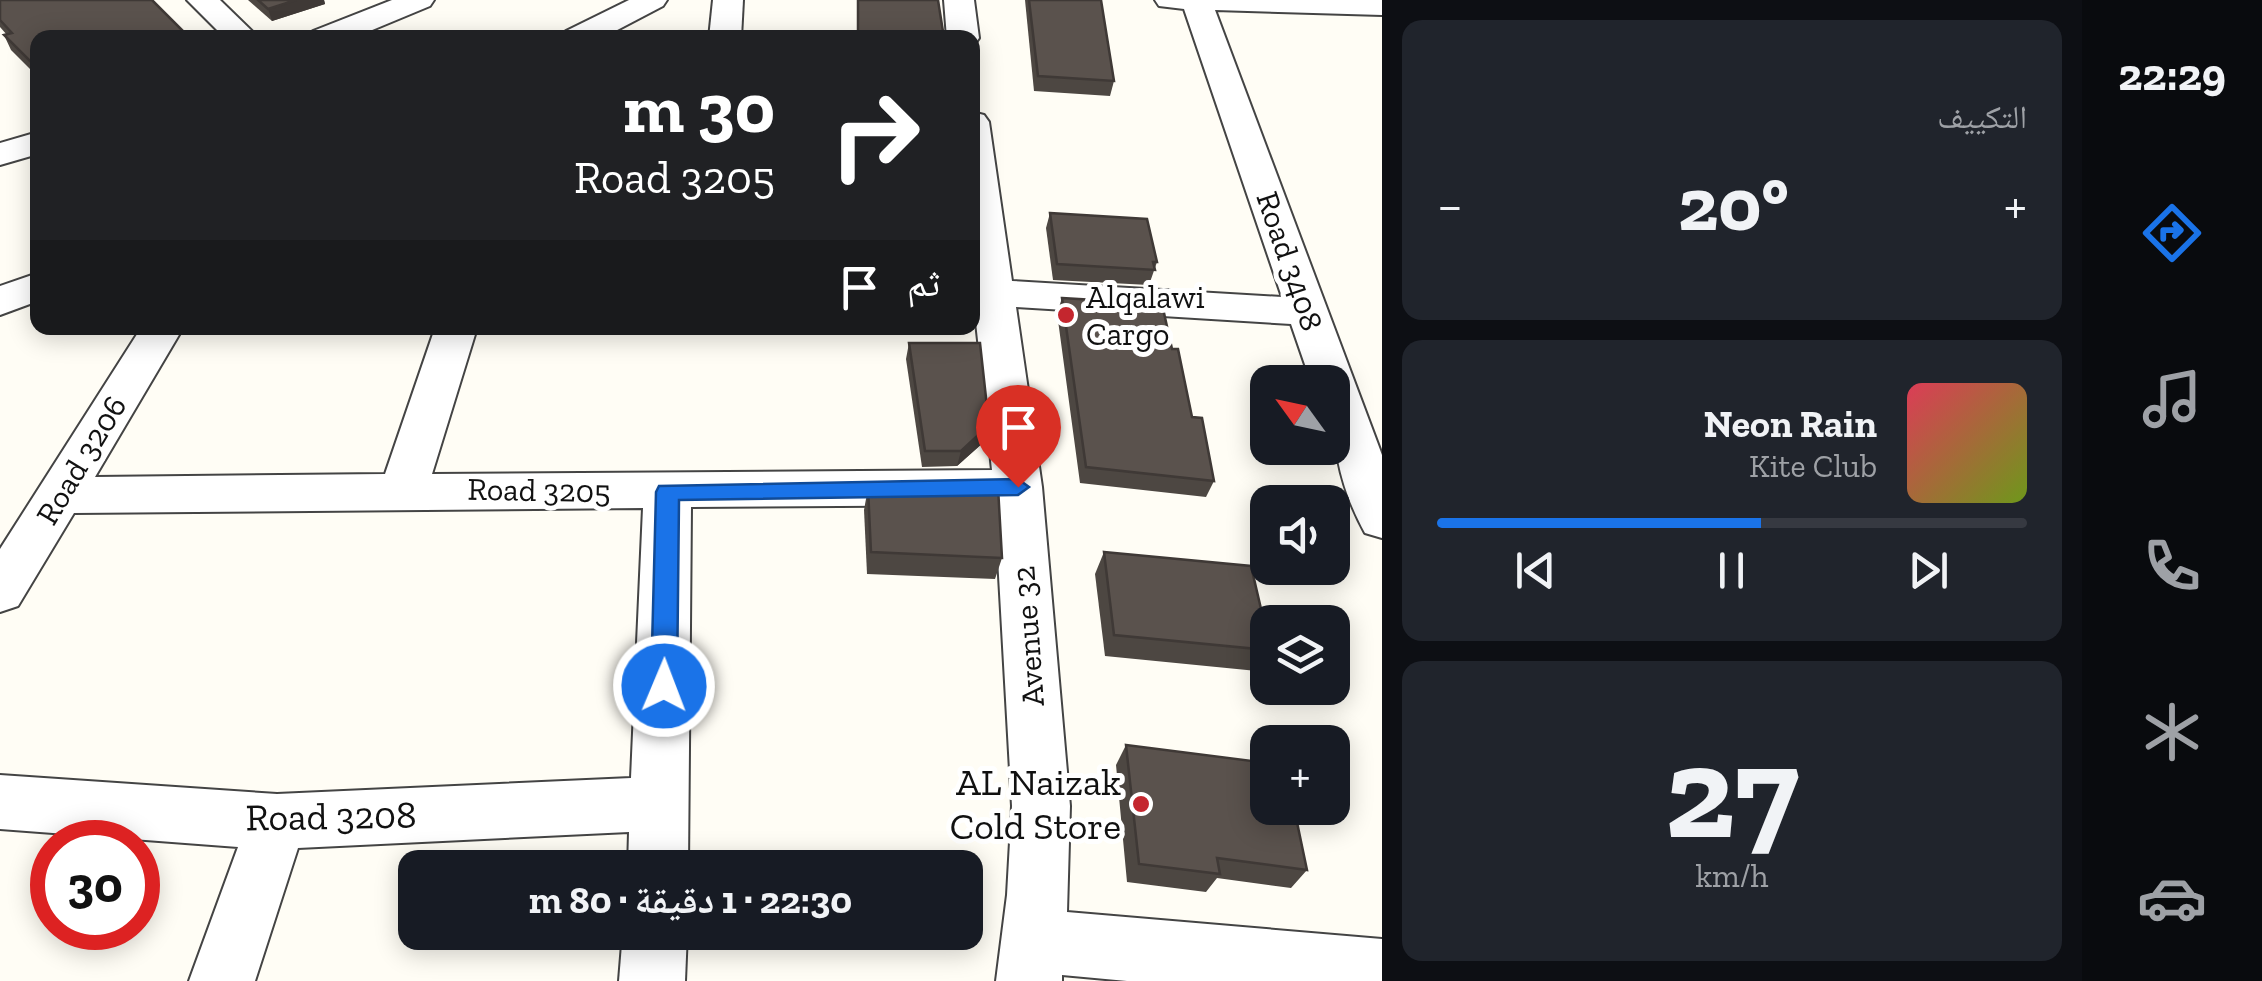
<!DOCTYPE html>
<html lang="ar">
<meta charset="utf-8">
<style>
:root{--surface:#171b24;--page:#20242c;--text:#f1f3f6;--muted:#9ea1a6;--line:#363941;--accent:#1a73e8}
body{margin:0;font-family:"Zilla Slab","Noto Naskh Arabic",serif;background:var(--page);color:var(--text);direction:rtl;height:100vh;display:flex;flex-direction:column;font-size:38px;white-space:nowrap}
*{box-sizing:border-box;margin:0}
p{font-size:32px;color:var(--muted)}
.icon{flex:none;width:55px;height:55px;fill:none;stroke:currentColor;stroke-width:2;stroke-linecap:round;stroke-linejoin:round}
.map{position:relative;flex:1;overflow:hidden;direction:ltr}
.drawer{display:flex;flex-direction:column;gap:20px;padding:20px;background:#0d0f14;width:700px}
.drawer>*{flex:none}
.banner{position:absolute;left:30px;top:30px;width:950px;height:305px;border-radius:20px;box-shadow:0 5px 25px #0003;direction:rtl;background:#202124;color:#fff;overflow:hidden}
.needle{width:65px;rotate:303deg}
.controls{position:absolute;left:1250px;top:365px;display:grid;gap:20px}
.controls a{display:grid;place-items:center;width:100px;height:100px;border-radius:20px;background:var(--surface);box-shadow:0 5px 25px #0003;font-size:50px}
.speed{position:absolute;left:30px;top:820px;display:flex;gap:20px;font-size:50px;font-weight:700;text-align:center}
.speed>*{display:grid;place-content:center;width:130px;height:130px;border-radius:50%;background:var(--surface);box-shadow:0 5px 25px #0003;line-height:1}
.speed .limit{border:15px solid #d22;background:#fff;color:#111}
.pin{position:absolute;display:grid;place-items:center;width:85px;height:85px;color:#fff;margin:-102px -42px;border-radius:50% 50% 50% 0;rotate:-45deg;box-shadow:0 0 10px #0007}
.pin .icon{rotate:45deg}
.me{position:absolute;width:110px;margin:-55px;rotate:1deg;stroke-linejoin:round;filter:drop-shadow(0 0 8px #0008)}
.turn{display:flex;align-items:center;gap:35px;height:210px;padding:0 40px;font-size:45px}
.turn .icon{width:130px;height:130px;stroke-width:2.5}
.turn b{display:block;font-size:70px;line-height:85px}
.then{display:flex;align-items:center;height:95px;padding:0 40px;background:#0003;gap:20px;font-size:38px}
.big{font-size:75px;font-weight:800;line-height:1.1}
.drawer .tile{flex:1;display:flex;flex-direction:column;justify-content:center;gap:15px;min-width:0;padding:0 35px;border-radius:20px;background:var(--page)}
.drawer .dial{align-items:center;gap:0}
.dial b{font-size:130px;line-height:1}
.song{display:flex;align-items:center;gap:30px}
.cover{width:120px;height:120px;border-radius:15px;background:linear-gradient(135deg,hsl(350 70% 55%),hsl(80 70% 35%))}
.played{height:10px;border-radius:5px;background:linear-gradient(90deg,var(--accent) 55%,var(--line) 55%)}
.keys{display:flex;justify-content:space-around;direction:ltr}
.heat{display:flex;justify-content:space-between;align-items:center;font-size:55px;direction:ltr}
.trip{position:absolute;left:398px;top:850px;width:585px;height:100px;border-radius:20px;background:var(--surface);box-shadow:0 5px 25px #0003;font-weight:800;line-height:100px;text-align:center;direction:rtl}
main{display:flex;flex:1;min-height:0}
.menu{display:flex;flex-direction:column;width:180px;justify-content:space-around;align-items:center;background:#090b0e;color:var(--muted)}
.menu .icon{width:70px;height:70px}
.menu .active{color:var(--accent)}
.menu b{font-size:45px;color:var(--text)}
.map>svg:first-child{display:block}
</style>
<main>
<nav class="menu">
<b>22:29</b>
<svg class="icon active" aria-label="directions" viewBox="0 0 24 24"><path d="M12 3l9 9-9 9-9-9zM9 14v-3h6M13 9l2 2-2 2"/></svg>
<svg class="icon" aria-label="music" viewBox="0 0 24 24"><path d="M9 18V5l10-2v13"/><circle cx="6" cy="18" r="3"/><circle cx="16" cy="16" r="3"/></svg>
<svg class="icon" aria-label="phone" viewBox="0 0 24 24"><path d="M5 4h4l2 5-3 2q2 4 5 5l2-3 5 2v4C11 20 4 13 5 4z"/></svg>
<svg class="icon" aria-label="climate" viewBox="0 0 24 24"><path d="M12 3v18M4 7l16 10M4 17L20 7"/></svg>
<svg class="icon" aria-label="car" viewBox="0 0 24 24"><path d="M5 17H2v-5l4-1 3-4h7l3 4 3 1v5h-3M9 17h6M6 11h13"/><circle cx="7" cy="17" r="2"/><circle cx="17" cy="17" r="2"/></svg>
</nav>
<section class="drawer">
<div class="tile"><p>التكييف</p>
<div class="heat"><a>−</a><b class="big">20°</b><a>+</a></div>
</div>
<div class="tile">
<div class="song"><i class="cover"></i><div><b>Neon Rain</b><p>Kite Club</p></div></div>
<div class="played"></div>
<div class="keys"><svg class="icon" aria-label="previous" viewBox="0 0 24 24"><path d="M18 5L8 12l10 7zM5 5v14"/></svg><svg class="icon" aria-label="pause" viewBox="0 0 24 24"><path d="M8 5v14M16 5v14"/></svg><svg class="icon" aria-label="next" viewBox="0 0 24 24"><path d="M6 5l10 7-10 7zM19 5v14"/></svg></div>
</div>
<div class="tile dial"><b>27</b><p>km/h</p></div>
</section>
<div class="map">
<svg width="1382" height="981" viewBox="0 0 1382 981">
<rect width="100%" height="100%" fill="#fffdf5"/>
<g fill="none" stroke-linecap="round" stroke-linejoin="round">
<g stroke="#444" stroke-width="4">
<g id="minor">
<polygon points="187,0 220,0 259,38 225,38"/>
<polygon points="392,0 434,0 430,6 353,38 309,38 313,31"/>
<polygon points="629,0 667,0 663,6 602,38 562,38 566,31"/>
<polygon points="713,0 743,0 741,38 709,38"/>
<polygon points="944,0 974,0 979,38 974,45 972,38 947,38"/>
<path d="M1155,0h227v15l-167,-5 167,445v83l-17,-5c-28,-51 -33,-94 -33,-151h-21l-20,-58 -275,-17 26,180 28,319 -3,106 315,27v42h-255l-65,-6v6h-66l11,-86 5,-89 -17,-301 -304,2 -3,361h-60l1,-36 -331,16 -43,133h-66l49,-134 -238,-18v-54l277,19 354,-16 12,-270 -569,5 -56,93 -18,6v-63l141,-221h42l-88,149 290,-3 50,-146h42l-45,146 560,-4 -20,-185v-173l12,3 5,7 23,159 270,16 -98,-288 -25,-3z"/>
<polygon points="38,132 38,154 0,165 0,143"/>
<polygon points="38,273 38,301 0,315 0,286"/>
<polygon points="623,932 687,932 685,981 619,981"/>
</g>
</g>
<use href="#minor" fill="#fff" fill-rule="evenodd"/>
</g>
<g fill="#4d4742">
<polygon points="0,0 38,38 38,77 11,50 4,35 7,35 0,27"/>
<polygon points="248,0 324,0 325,4 272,21"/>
<polygon points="1025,0 1101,0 1114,81 1110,96 1034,91"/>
<polygon points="1050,213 1157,262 1149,285 1053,280 1046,228"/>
<polygon points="1062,298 1172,349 1192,417 1214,481 1206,497 1080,483 1057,313"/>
<polygon points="909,343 989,425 985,441 957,466 922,467 906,359"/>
<polygon points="868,488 1002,558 995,579 867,574 864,510"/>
<polygon points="1104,552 1268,639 1268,655 1257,671 1105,656 1095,574"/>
<polygon points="1126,745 1307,870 1291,888 1217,878 1206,892 1127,882 1116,765"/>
</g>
<g fill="#3f3936">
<polygon points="296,0 324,0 325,4 272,21 268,9"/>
<polygon points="989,425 985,441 957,466 961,451"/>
</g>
<g fill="#5a524d" stroke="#3f3936" stroke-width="2.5">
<polygon points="0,0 152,0 190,38 38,38 38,69 4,35 12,33 0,20"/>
<polygon points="258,0 296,0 268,9"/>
<polygon points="858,0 938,0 944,38 858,36"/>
<polygon points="1029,0 1101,0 1114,81 1038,76"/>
<polygon points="1050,213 1147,219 1157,262 1153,262 1155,270 1057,264"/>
<polygon points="1062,298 1162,304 1172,349 1178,349 1192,417 1202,418 1214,481 1086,467"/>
<polygon points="909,343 980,343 989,425 961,451 925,451"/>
<polygon points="998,487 1002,558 871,552 868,488"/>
<polygon points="1104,552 1251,566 1268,639 1268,650 1114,635"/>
<polygon points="1126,745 1268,763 1268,808 1294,808 1307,870 1217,858 1220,874 1139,864"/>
</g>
<polygon fill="#1a73e8" stroke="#114b97" stroke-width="2.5" points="1018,479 1029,487 1018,495 679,500 677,686 673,694 664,698 655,694 651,686 656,492 659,486"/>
<g fill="#c4262e" stroke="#fff" stroke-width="4">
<circle cx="1066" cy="315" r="10"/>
<circle cx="1141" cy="804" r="10"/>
</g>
<g text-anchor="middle" stroke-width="10" stroke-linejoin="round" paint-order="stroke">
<g font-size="32" fill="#111" stroke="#fff">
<text transform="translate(1290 261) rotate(71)" y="11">Road 3408</text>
<text transform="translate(81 460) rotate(-59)" y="11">Road 3206</text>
<text transform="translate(539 490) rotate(1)" y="11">Road 3205</text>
<text transform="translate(1028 636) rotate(-94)" y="11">Avenue 32</text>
</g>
<g font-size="32" fill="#111" stroke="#fff" text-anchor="start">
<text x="1086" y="308">Alqalawi<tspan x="1086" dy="37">Cargo</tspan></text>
</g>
<g font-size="38" fill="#111" stroke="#fff" text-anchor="end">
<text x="1121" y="795">AL Naizak<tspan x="1121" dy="44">Cold Store</tspan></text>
</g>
<g font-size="38" fill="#111" stroke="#fff">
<text transform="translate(331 816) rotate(-1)" y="13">Road 3208</text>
</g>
</g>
</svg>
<div class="controls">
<a><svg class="needle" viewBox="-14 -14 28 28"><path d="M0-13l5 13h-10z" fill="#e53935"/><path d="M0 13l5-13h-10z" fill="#9ea1a6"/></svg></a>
<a><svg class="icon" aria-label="sound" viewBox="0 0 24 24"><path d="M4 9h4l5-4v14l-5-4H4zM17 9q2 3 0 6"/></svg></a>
<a><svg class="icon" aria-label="layers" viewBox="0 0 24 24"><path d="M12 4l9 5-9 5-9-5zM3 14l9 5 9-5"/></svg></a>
<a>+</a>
</div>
<div class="speed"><div class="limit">30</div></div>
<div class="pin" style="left:1018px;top:487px;background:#d93025"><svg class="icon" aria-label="arrive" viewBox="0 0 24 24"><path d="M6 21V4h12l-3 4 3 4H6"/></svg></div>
<svg class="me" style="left:664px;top:686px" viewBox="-20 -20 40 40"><circle r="17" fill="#1a73e8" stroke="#fff" stroke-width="3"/><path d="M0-11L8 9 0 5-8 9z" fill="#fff"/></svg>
<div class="trip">22:30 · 1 دقيقة · 80 m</div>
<div class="banner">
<div class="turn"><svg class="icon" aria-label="right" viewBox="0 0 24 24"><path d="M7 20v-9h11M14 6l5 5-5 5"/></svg><div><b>30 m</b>Road 3205</div></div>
<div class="then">ثم<svg class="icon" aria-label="arrive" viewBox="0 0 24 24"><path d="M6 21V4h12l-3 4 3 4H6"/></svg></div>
</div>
</div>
</main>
